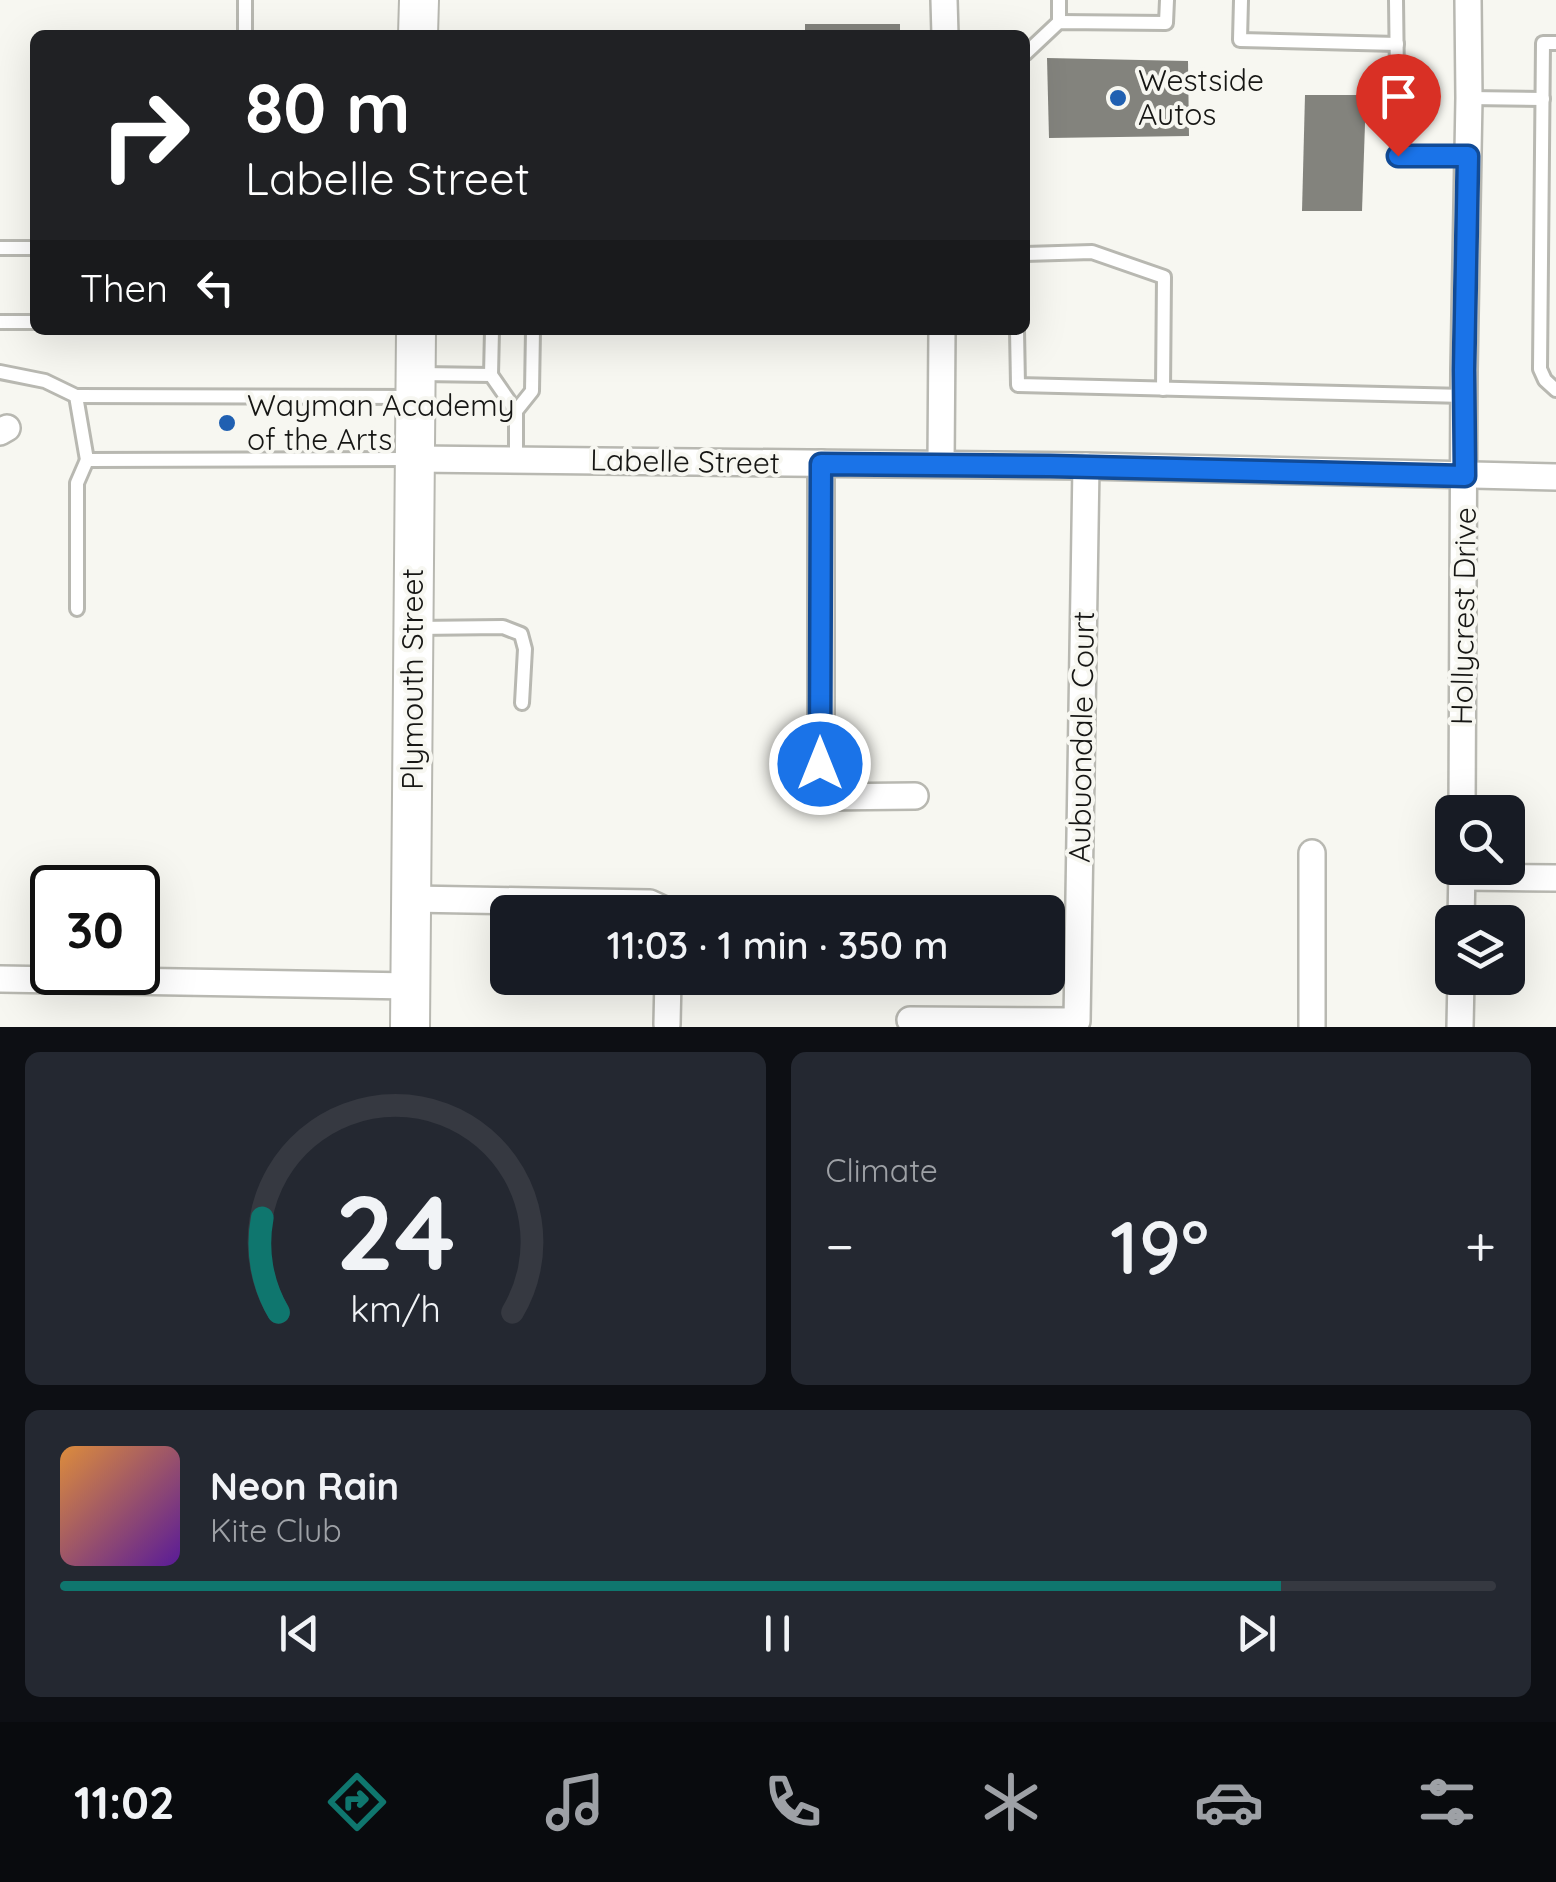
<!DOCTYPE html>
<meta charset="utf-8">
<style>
:root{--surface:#171b24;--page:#242831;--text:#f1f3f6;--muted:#9ea1a6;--line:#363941;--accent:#0f766e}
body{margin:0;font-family:Quicksand,sans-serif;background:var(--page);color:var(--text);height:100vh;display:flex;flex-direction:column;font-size:38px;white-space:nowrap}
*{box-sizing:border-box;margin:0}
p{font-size:32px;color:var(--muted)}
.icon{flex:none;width:55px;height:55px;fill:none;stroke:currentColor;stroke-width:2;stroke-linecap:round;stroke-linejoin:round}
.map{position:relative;height:1027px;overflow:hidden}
.sheet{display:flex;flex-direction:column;gap:25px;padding:25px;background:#0d0f14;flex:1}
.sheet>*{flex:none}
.top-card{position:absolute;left:30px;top:30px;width:1000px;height:305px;border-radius:15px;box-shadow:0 10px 40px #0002;background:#202124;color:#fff;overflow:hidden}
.controls{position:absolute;left:1435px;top:795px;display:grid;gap:20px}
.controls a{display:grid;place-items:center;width:90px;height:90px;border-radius:15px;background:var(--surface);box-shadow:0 10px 40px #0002;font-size:50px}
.speed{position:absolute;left:30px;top:865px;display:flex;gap:20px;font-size:50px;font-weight:700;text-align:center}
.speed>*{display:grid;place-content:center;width:130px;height:130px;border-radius:50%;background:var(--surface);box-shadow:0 10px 40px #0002;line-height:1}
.speed .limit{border:5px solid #111;border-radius:15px;background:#fff;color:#111}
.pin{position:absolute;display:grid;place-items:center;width:85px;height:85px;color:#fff;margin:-102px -42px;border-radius:50% 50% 50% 0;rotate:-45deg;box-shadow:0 0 10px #0007}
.pin .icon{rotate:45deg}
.me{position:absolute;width:110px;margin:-55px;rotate:0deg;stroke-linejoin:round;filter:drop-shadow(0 0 8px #0008)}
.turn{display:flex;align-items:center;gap:35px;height:210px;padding:0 50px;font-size:45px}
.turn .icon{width:130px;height:130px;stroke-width:2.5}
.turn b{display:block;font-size:70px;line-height:85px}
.then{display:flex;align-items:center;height:95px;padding:0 50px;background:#0003;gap:20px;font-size:38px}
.big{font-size:75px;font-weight:600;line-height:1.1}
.sheet .card{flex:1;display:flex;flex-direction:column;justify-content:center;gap:15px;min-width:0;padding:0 35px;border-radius:15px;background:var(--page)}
.sheet .dial{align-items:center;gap:0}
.dial svg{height:260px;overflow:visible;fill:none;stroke:var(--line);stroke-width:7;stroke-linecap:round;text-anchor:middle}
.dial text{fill:var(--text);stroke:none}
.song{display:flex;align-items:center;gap:30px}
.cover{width:120px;height:120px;border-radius:15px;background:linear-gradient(135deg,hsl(30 70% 55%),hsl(270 70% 35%))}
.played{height:10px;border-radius:5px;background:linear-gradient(90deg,var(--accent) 85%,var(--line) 85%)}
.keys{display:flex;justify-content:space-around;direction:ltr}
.heat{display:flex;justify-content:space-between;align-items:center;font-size:55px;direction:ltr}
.sheet .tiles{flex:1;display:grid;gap:25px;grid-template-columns:1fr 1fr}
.card:last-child{grid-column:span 2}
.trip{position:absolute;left:490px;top:895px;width:575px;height:100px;border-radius:15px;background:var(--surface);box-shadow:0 10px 40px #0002;font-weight:600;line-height:100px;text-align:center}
.tab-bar{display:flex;height:160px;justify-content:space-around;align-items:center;background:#090b0e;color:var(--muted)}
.tab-bar .icon{width:70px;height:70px}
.tab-bar .selected{color:var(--accent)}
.tab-bar b{font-size:45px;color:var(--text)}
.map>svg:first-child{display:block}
</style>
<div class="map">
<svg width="1556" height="1027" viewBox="0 0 1556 1027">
<rect width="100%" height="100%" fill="#f7f7f1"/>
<g fill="#83837d">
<rect x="805" y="24" width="95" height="11"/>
<polygon points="1047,58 1188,61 1189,136 1049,138"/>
<polygon points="1305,95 1366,95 1362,211 1302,211"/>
</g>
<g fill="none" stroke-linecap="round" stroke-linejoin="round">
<g stroke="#b8b8b1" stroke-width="18">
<g id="lane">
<polyline points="1241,0 1240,40 1397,44"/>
<polyline points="1396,0 1398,156 1468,157"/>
<polyline points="1059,22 1059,0"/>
<polyline points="245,35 245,0"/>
<polyline points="1556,43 1543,43 1540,369 1545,380 1556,390"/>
<polyline points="1025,54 1059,22 1166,23 1167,0"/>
<polyline points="1469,98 1543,99"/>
<polyline points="0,248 35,248"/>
<polyline points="1025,254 1092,252 1164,277 1163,389"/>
<polyline points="0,322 35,322"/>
<polyline points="1017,330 1018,385 1465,396"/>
<polyline points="0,372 45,381 76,396 87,460 409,459"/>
<polyline points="421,374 491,375 516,411 516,460"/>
<polyline points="491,375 492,330"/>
<polyline points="76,396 414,397"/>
<polyline points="516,411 532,391 533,330"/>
<polyline points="77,609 77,483 87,460"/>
<polyline points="416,628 503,627 521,634 525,649 522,703"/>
</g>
</g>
<g stroke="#b8b8b1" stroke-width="30">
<g id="street">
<polyline points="944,0 945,35"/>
<polyline points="0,432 7,428"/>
<polyline points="414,459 1086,466 1556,477"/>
<polyline points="821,463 821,797 915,796"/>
<polyline points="941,464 942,330"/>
<polyline points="1462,812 1464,370 1469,98 1468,0"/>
<polyline points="1462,877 1556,878"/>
<polyline points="412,899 650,903 665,910 666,912"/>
<polyline points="1461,922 1462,868"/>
<polyline points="0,979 410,986"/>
<polyline points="910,1020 1077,1021 1086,466"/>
<polyline points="667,1024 668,978"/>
<polyline points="1312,1027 1312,853"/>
<polyline points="1460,1027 1461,978"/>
</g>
</g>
<g stroke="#b8b8b1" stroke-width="42">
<g id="secondary">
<polyline points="418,35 419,0"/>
<polyline points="410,1027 416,330"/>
</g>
</g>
<use href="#lane" stroke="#fff" stroke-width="12"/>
<use href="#street" stroke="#fff" stroke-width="25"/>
<use href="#secondary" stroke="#fff" stroke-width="38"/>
</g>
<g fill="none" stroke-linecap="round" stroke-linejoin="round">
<g stroke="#114b97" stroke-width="25">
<polyline id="route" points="820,764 821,464 1050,466 1465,476 1464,370 1468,156 1398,156"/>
</g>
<use href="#route" stroke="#1a73e8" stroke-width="18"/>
</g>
<g fill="#2060b1" stroke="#f7f7f1" stroke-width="4">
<circle cx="1118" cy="98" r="10"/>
<circle cx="227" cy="423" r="10"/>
</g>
<g text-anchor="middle" stroke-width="8" stroke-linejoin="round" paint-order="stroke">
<g font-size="30" fill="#161614" stroke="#f7f7f1" text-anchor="start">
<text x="1138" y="91">Westside<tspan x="1138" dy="34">Autos</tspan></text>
<text x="247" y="416">Wayman Academy<tspan x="247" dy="34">of the Arts</tspan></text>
</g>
<g font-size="30" fill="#161614" stroke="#f7f7f1">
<text transform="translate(685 462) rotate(1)" y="10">Labelle Street</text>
<text transform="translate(1464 616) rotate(-89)" y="10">Hollycrest Drive</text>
<text transform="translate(413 679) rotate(-90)" y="10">Plymouth Street</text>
<text transform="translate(1082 737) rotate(-89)" y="10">Aubuondale Court</text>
</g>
</g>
</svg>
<div class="controls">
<a><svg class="icon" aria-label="search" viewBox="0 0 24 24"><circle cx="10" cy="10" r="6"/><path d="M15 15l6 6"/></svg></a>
<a><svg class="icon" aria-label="layers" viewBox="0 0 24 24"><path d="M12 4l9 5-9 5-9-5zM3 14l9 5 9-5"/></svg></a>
</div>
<div class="speed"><div class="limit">30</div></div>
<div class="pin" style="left:1398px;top:156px;background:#d93025"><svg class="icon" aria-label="arrive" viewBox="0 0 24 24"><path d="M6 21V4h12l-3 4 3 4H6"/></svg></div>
<svg class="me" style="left:820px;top:764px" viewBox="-20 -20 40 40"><circle r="17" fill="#1a73e8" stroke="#fff" stroke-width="3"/><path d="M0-11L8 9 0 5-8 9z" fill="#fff"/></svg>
<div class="trip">11:03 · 1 min · 350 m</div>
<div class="top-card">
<div class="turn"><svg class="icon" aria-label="right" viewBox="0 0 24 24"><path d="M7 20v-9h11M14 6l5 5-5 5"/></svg><div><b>80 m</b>Labelle Street</div></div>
<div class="then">Then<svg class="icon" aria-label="left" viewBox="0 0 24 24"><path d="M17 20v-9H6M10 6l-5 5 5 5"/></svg></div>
</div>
</div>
<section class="sheet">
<div class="tiles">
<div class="card dial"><svg viewBox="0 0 100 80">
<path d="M14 69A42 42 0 1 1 86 69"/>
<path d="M14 69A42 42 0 0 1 9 40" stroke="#0f766e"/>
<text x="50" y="56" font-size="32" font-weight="700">24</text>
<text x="50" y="72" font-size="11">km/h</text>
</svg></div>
<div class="card"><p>Climate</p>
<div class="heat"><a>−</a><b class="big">19°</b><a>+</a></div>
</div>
<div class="card">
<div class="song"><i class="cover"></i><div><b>Neon Rain</b><p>Kite Club</p></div></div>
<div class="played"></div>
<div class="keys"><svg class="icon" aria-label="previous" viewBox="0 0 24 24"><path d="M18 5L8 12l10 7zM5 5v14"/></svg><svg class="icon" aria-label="pause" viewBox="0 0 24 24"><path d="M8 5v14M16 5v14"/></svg><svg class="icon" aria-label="next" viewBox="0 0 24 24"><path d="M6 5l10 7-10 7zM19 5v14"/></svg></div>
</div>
</div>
</section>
<nav class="tab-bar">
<b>11:02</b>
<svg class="icon selected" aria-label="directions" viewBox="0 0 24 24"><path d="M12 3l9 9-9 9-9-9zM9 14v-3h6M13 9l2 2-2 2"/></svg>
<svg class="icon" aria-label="music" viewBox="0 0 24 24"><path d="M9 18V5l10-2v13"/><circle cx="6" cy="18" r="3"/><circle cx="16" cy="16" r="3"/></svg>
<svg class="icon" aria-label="phone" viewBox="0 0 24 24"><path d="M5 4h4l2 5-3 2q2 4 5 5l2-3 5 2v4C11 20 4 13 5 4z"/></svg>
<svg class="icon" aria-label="climate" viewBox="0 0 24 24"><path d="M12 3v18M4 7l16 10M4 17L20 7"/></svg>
<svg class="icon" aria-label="car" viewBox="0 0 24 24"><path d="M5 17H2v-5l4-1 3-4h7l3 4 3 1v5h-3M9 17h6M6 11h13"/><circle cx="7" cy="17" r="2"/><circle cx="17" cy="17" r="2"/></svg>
<svg class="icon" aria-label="filters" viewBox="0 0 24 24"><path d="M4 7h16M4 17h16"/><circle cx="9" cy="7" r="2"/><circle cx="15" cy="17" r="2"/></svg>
</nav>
